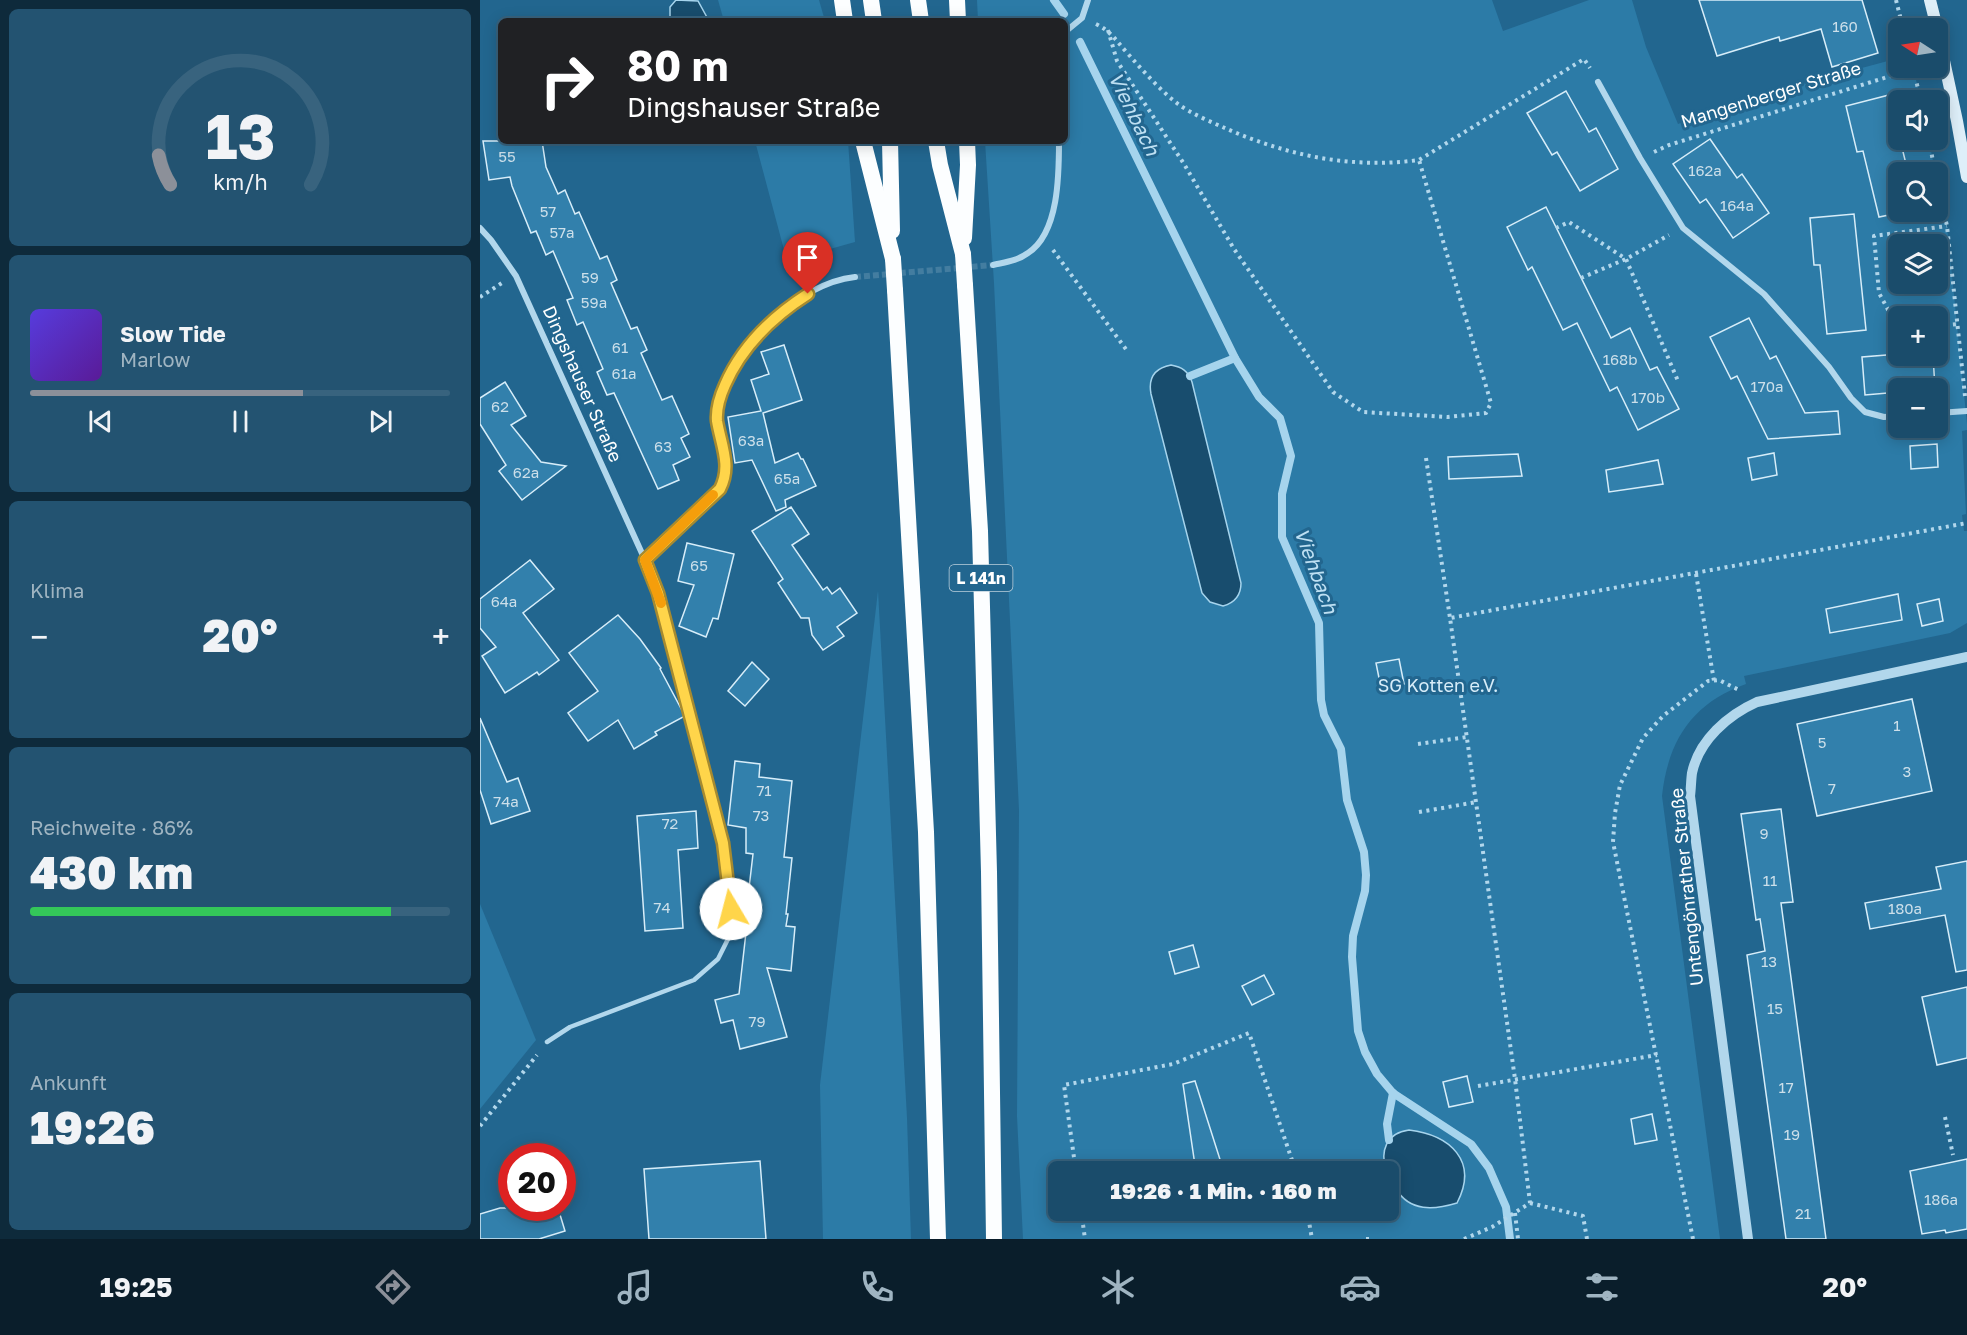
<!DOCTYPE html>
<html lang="de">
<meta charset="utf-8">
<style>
:root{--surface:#1a4c6b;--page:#235371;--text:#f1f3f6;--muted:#9fb4c1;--line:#38637e;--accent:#8c9099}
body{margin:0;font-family:"Golos Text",sans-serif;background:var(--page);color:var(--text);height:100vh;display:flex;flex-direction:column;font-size:22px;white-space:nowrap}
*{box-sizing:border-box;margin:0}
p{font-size:20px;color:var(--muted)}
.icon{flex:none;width:33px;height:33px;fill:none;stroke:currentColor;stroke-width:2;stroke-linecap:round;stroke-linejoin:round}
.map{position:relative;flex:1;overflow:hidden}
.side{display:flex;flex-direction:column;gap:9px;padding:9px;background:#0e2a3b;width:480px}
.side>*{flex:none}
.guide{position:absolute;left:18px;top:18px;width:570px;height:126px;border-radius:9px;box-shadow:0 3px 15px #0003,0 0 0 2px var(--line);background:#202124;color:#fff;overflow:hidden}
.needle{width:39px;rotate:282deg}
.controls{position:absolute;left:1408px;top:18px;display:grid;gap:12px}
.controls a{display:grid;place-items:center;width:60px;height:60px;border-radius:9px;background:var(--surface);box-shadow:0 3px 15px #0003,0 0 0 2px var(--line);font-size:30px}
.speed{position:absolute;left:18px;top:1143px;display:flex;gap:12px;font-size:30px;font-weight:700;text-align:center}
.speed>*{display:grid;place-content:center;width:78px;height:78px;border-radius:50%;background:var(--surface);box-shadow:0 3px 15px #0003,0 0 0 2px var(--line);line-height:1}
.speed .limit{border:9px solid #d22;background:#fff;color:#111}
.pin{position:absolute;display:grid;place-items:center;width:51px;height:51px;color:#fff;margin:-62px -26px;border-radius:50% 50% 50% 0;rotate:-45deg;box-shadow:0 0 6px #0007}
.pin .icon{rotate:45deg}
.me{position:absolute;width:66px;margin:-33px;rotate:352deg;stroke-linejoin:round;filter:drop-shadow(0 0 4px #0008)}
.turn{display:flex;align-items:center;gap:21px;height:126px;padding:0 30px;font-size:27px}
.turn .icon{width:78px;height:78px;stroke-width:2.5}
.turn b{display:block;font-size:42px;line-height:51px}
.big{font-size:45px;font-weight:800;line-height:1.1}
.side .widget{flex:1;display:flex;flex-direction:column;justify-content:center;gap:9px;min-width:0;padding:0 21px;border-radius:9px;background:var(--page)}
.side .dial{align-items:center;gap:0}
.dial svg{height:156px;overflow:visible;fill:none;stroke:var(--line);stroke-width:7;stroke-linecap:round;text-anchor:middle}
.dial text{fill:var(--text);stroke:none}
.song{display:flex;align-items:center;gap:18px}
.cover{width:72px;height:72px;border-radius:9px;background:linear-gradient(135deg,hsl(250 70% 55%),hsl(270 70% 35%))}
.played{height:6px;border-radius:3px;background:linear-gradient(90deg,var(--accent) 65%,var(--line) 65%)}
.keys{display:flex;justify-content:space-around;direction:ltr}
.heat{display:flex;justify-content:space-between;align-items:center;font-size:33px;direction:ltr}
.charge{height:9px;border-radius:4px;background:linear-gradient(90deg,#34c759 86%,var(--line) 0)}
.trip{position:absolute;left:568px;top:1161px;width:351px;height:60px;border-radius:9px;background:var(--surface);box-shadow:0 3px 15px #0003,0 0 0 2px var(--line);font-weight:800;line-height:60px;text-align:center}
.tabs{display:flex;height:96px;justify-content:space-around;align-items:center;background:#0a1e2b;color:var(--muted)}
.tabs .icon{width:42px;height:42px}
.tabs .active{color:var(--accent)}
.tabs b{font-size:27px;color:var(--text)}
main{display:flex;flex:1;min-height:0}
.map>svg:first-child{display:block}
</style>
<main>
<section class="side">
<div class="widget dial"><svg viewBox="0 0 100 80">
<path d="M14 69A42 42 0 1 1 86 69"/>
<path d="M14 69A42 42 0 0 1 8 54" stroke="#8c9099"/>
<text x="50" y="56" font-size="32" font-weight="700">13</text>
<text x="50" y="72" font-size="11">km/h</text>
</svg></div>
<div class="widget">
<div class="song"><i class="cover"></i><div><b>Slow Tide</b><p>Marlow</p></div></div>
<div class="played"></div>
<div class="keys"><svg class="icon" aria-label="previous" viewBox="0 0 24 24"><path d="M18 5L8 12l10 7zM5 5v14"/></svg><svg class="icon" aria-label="pause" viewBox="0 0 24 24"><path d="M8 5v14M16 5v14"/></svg><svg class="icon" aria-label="next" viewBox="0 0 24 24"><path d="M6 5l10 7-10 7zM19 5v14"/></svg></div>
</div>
<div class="widget"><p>Klima</p>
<div class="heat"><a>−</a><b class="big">20°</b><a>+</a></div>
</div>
<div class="widget"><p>Reichweite · 86%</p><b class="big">430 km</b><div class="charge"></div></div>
<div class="widget"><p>Ankunft</p><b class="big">19:26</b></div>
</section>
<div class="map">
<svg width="1487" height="1239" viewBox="0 0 1487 1239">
<rect width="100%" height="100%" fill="#22668f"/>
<g fill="#2c7ba7" fill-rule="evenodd">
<polygon points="238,0 339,0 345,21 244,21"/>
<path d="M497,0h515l11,31 86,-31h43l14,47 32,77 65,-24 156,-42v10h14l8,32h-22v40h30l6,32h-36v40h39v-27l9,41 20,198v6l-5,1 4,83 -4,1 2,16h3v92l-17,10 -206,43 2,8c-54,19 -78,57 -84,112l58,443h-697l-6,-123 2,-306 -25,-527 -9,-142h80v-120h-87zM1419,244h39v40h-39zM1419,316h39v40h-39zM1419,388h39v40h-39zM579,1172h330v38h-330z"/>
<polygon points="275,141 368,141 375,242 307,261"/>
<polygon points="398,591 427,1118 431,1239 343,1239 340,1085"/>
<polygon points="0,904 56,1040 0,1109"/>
</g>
<g fill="#184d6e" stroke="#a6d4ed" stroke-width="1.5">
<polygon points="196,0 218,1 229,21 190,21 190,7"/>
<path d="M691,365c11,2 17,6 21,17l49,201c0,13 -7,20 -18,23l-13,-4 -8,-9 -51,-199c-3,-16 4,-26 20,-29z"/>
<path d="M929,1130c41,5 70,31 48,73 -23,7 -47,9 -61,-14 -4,-6 -7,-10 -7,-17l-3,-1c-6,-20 0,-38 23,-41z"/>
</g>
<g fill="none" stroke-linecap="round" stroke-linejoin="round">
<g stroke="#a6d4ed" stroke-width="8">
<polyline points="574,0 584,14"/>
<polyline points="600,42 755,358 779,397 800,418 811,456 802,494 802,537 839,623 841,700 844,715 861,749 867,800 884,852 886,875 885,891 873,936 872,957 878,1031 885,1052 897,1074 913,1093 991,1144 1009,1168 1026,1207 1030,1239"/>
<polyline points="710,376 755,358"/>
<polyline points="909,1140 907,1124 913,1093"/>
</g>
</g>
<g fill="#3280ac" stroke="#d7edf9" stroke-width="1.5">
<polygon points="1219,0 1382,0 1398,53 1352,67 1341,29 1300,41 1299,37 1237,56"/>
<polygon points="1086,91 1109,132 1116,128 1138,169 1100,191 1077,152 1072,155 1047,113"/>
<polygon points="1409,95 1428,172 1419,172 1419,212 1423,212 1399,217 1383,151 1377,152 1366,106"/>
<polygon points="1230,139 1257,178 1262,174 1289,213 1253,238 1226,199 1220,203 1193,164"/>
<polygon points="3,141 62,141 66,167 78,194 85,190 95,214 99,212 120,259 127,256 137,280 131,283 151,329 157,327 167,350 161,353 182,400 192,396 209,434 201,438 210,457 193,465 199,480 178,489 134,393 127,395 117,372 123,369 103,322 97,325 87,300 93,298 73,251 66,255 56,231 51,233 32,186 30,177 9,180"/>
<polygon points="1066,207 1131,338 1150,328 1170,370 1177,367 1199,409 1158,430 1137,387 1130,391 1097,323 1083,330 1052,267 1048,270 1027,227"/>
<polygon points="1374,214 1386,330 1347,334 1340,265 1334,265 1330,218"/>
<polygon points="1269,318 1290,359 1296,356 1325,413 1358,411 1360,434 1288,439 1257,376 1251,379 1230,337"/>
<polygon points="304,345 322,400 283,413 295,463 318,453 321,459 323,459 336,486 305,500 306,507 296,511 272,460 255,463 248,417 281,411 271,380 289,374 281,352"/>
<polygon points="1419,354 1453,356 1455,388 1419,388 1419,392 1385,395 1382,357"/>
<polygon points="25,382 46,416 31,425 61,462 86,466 42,500 19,471 26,465 0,424 0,398"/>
<polygon points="1457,444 1458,467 1431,469 1430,446"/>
<polygon points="1294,453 1297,475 1272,480 1268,458"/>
<polygon points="1038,454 1042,476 969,479 968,457"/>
<polygon points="1178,460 1183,484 1129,492 1126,470"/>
<polygon points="311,507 329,534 312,545 343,590 347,587 352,594 360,588 377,613 357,627 364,636 343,650 332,635 329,618 321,618 298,583 303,579 272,531"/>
<polygon points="207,543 254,554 238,619 233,618 226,637 199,626 214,585 198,581"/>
<polygon points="50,560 74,589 43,613 79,660 59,675 57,672 25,693 2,656 16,647 0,628 0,599"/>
<polygon points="1418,594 1422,620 1350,633 1346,609"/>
<polygon points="1459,599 1463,621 1442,626 1437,604"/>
<polygon points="138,615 160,639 181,668 180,669 205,716 175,732 177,735 154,749 138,720 108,741 88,713 118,691 89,653"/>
<polygon points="919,659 924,684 901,688 896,663"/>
<polygon points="272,662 289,679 265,706 248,691"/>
<polygon points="1432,699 1452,791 1337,816 1317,724"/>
<polygon points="0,718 27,782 38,778 50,811 11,824 0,790"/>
<polygon points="255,761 280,764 279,777 312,781 304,857 312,858 306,914 308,914 306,926 315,927 311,971 287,968 307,1037 260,1049 253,1020 241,1023 235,1000 259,994 270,897 268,897 273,854 266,853 266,828 248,825"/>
<polygon points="1301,809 1313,902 1301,903 1346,1239 1306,1239 1267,955 1285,951 1280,919 1276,920 1261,814"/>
<polygon points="216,811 218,848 198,850 203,928 165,931 157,816"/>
<polygon points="1487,861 1487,970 1476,972 1465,915 1390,929 1385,903 1461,889 1456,867"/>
<polygon points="713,945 719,967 695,974 689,952"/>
<polygon points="784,975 794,994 772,1005 762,986"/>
<polygon points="1487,987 1487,1058 1457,1065 1442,997"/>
<polygon points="987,1076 993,1102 969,1107 963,1082"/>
<polygon points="715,1081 744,1172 716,1172 703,1084"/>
<polygon points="1172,1114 1177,1140 1155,1144 1151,1119"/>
<polygon points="1487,1159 1487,1229 1466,1233 1465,1230 1442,1234 1430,1171"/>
<polygon points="280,1161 286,1239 169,1239 164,1169"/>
<polygon points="20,1208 78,1208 85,1231 59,1239 0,1239 0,1214"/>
</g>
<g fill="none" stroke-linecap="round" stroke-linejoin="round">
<polyline stroke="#437da0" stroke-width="6" stroke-dasharray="6 3" stroke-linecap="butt" points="375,277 513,265"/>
<g stroke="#b2d7ec" stroke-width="4" stroke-dasharray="3 4.5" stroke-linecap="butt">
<polyline points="1416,0 1423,28"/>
<path d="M616,24c15,7 22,19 33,31 15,17 31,35 49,49 14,10 33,18 49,25 62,27 125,40 192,31l165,-101 6,9"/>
<polyline points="628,30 637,61 704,164 754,249 853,392 883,412 968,417 1006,413 1011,403 939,160"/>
<polyline points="1433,69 1441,100"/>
<polyline points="1449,140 1455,172"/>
<polyline points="1174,152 1189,145 1433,69"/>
<polyline points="1458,185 1467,226 1485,396"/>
<polyline points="1076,228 1089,222 1146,259 1198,381"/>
<polyline points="573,250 648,352"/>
<polyline points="1101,278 1146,259 1189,235"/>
<polyline points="0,297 22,283"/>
<polyline points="1458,326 1478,324"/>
<polyline points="1419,330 1399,293 1394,236 1467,226"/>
<polyline points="946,458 970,618"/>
<polyline points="1216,574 1234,681"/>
<polyline points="938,744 987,737"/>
<polyline points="939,812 997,802"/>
<polyline points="998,1086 1177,1055"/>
<polyline points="1465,1117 1473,1155"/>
<polyline points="0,1126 57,1055"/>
<polyline points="596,1172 584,1085 693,1064 769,1033 816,1172"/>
<polyline points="1050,1203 1103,1216 1107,1239"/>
<polyline points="601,1210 605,1239"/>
<polyline points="827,1210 832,1239"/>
<polyline points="1035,1213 1038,1239"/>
<polyline points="886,1239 889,1239"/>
<polyline points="984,1239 1012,1227 1050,1203 1035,1079 970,618 1487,523"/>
<polyline points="1213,1239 1133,842 1135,813 1140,785 1163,738 1183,716 1228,681 1239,680 1259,690"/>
</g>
<polyline stroke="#b2d7ec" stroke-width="4.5" points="67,1042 90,1027 214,980 238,959 248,939 251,910 243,843 179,593 165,560"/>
<g stroke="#b2d7ec" stroke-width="6">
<polyline points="585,32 602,18 608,0"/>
<polyline points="1118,82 1160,158 1203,228 1284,294 1349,367 1371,398 1385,412 1404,417 1419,416"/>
<path d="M0,228l11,12 25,36 129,284 75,-71c16,-32 -7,-52 -3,-80 9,-59 81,-126 138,-132"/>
<path d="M513,265c13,-3 24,-4 35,-12 31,-20 31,-79 31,-112"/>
<polyline points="1458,413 1487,411"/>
</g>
<path stroke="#b2d7ec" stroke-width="10" d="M1268,1239l-58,-443c1,-7 1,-16 2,-23 7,-33 36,-58 65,-71l210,-45"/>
<g stroke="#deeff9" stroke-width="12">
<polyline points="1450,0 1457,28"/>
<polyline points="1458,33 1477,121 1487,177"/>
</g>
<g stroke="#fcfeff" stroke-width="16">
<polyline points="362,0 365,21"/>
<polyline points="391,0 394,21"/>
<polyline points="438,0 441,21"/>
<polyline points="477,0 478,21"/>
<polyline points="383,141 413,259"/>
<polyline points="410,141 412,231"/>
<polyline points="456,141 460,165 483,254"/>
<polyline points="484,238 488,165 487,141"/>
<polyline points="485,285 500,531 509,872 514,1239"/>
<polyline points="415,290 446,832 458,1239"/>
</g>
<g stroke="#fcfeff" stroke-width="16">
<polyline points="483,254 485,285"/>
<polyline points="413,259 415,290"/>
</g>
</g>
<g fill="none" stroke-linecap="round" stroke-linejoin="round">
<g stroke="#a68a30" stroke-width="15">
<path id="route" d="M251,909l-8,-66 -65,-250 -13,-33 75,-71c12,-23 1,-44 -3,-68 -1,-12 3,-25 8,-36 17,-39 47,-68 83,-91"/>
</g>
<use href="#route" stroke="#ffd54a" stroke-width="10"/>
<polyline stroke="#f59e0b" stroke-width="10" points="181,603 165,560 233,495"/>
</g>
<g text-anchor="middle" stroke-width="6" stroke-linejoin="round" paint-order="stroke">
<g font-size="15" fill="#ccdfea">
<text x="1365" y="32">160</text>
<text x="27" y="162">55</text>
<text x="1225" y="176">162a</text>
<text x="1257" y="211">164a</text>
<text x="68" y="217">57</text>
<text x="82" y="238">57a</text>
<text x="110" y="283">59</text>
<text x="114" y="308">59a</text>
<text x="140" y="353">61</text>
<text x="1140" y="365">168b</text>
<text x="144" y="379">61a</text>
<text x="1287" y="392">170a</text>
<text x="1168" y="403">170b</text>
<text x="20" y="412">62</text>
<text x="271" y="446">63a</text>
<text x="183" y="452">63</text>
<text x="46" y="478">62a</text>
<text x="307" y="484">65a</text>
<text x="219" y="571">65</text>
<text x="24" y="607">64a</text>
<text x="1417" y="731">1</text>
<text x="1342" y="748">5</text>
<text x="1427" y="777">3</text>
<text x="1352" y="794">7</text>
<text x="284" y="796">71</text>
<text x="26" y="807">74a</text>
<text x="281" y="821">73</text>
<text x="190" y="829">72</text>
<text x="1284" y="839">9</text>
<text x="1290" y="886">11</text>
<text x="182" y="913">74</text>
<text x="1425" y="914">180a</text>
<text x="1289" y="967">13</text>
<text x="1295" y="1014">15</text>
<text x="277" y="1027">79</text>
<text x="1306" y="1093">17</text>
<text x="1312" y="1140">19</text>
<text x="1461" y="1205">186a</text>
<text x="1323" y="1219">21</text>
</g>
<rect fill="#22668f" stroke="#bdd1dd" stroke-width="1.5" x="469.5" y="565" width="63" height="26" rx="4.5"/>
<g font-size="16" font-weight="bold" fill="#fff">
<text x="501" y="584">L 141n</text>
</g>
<g font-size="18" fill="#fff" stroke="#22668f">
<text transform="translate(1291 95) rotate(-17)" y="6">Mangenberger Straße</text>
<text transform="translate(102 384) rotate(66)" y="6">Dingshauser Straße</text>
<text transform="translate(1207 887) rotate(-96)" y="6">Untengönrather Straße</text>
</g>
<g font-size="18" fill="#d7edf9" stroke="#22668f">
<text x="958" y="692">SG Kotten e.V.</text>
</g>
<g font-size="20" font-style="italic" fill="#bee0f3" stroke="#22668f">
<text transform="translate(654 114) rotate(64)" y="7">Viehbach</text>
<text transform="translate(836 571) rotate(70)" y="7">Viehbach</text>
</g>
</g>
</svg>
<div class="controls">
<a><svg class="needle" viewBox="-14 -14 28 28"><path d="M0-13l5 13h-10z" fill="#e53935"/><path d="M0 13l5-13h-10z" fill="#9fb4c1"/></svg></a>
<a><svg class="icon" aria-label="sound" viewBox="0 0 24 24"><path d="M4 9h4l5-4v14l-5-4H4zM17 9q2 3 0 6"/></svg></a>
<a><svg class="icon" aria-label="search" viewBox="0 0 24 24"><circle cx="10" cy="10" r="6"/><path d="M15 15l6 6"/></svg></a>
<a><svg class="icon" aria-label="layers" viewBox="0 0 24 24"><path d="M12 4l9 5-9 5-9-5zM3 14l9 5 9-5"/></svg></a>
<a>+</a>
<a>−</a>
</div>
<div class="speed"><div class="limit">20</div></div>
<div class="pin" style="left:328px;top:294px;background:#d93025"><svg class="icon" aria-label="arrive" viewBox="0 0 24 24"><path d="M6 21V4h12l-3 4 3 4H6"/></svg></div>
<svg class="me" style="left:251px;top:909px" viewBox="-20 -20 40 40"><circle r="19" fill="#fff"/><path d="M0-13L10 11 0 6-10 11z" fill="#ffd54a"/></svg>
<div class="trip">19:26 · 1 Min. · 160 m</div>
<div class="guide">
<div class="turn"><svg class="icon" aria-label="right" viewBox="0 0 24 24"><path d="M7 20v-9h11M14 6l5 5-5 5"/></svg><div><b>80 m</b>Dingshauser Straße</div></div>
</div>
</div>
</main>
<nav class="tabs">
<b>19:25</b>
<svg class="icon active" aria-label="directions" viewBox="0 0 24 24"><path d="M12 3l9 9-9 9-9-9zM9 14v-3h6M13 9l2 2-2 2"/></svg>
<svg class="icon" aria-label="music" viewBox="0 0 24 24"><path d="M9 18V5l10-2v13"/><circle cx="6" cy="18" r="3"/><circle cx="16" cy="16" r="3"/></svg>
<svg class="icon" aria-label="phone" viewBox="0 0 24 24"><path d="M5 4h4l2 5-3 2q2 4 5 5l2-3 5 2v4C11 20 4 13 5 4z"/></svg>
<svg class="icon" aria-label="climate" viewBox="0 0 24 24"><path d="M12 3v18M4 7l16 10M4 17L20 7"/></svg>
<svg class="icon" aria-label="car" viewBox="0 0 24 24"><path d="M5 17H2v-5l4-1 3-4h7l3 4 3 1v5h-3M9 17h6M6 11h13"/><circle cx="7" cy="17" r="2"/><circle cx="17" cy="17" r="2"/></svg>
<svg class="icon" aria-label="filters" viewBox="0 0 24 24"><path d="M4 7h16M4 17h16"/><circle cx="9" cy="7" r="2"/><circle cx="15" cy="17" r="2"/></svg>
<b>20°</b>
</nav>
